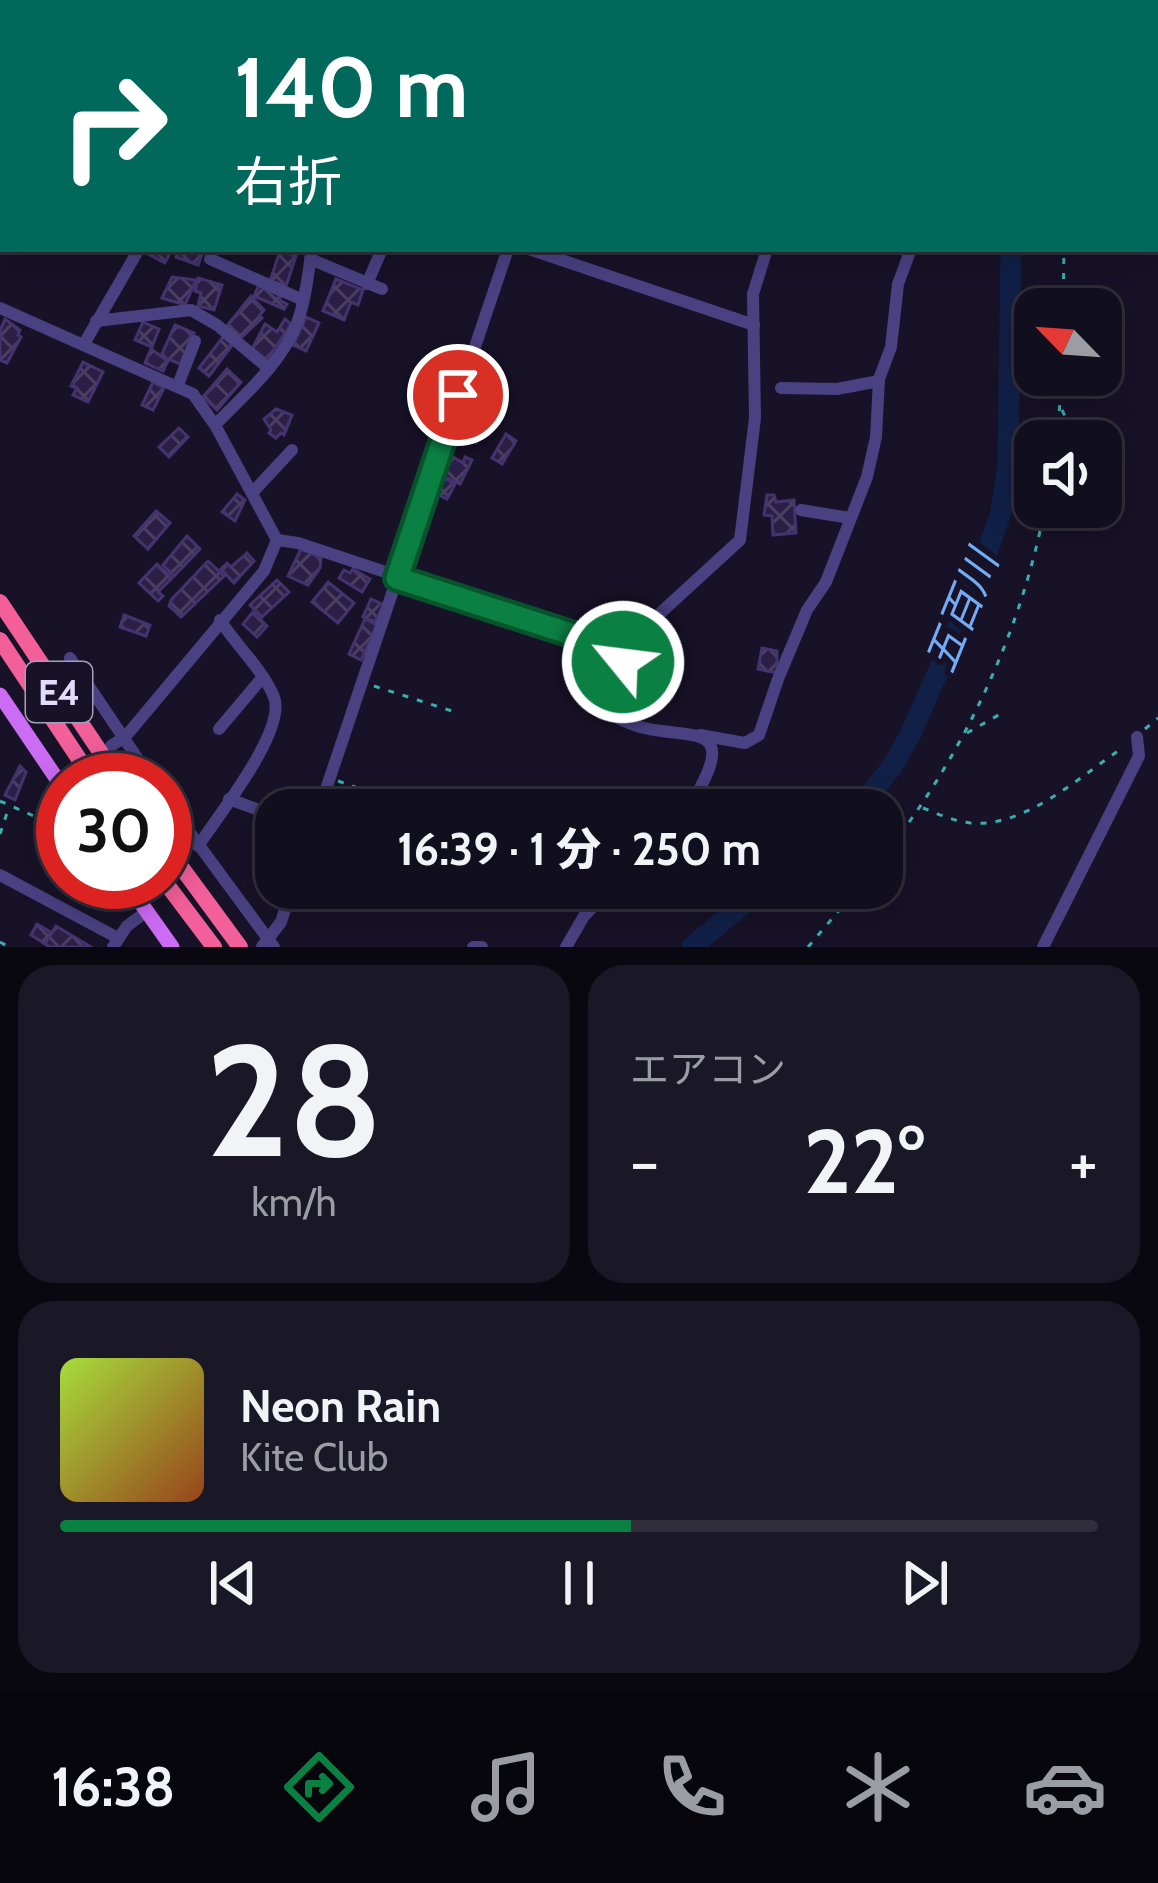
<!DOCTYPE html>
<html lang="ja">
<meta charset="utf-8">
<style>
:root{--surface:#110e1d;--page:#1a1726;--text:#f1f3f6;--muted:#9c9ca4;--line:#302e3b;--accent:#0b8043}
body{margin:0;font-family:Cabin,"Noto Sans JP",sans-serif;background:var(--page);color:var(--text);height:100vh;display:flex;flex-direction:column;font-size:45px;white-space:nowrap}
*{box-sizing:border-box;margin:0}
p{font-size:39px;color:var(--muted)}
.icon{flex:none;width:66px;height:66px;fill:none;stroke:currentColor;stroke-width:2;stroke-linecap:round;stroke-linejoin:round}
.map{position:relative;height:947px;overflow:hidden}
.panel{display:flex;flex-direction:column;gap:18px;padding:18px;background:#090810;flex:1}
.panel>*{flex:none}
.hud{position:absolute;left:0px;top:0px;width:1158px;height:252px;box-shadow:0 6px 30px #0003,0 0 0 3px var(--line);background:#00695c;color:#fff;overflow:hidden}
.needle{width:78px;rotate:295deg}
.buttons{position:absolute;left:1014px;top:288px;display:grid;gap:24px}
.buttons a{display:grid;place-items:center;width:108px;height:108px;border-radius:24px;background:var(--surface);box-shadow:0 6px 30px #0003,0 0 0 3px var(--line);font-size:60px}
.speed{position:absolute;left:36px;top:753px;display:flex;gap:24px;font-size:60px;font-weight:700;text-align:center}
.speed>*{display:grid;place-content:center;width:156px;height:156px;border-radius:50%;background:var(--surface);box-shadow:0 6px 30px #0003,0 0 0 3px var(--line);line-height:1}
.speed .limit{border:18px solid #d22;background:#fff;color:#111}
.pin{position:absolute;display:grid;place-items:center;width:102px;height:102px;color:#fff;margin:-51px;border:6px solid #fff;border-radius:50%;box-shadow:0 3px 12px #0007}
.me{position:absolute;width:132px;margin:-66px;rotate:299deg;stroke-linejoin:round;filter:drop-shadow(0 0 9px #0008)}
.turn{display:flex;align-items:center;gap:42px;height:252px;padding:0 36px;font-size:54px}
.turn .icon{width:156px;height:156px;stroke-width:2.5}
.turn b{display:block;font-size:84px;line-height:102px}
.big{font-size:90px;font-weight:800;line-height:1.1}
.panel .widget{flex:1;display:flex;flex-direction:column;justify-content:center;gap:18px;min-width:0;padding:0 42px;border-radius:36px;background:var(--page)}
.panel .dial{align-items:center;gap:0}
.dial b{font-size:156px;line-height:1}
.song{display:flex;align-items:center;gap:36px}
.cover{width:144px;height:144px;border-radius:18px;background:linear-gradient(135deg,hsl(80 70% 55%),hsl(20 70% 35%))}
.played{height:12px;border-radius:6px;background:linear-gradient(90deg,var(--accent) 55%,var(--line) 55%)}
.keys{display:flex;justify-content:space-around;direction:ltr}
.heat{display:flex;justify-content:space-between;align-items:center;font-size:66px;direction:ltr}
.panel .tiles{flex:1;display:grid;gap:18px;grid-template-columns:1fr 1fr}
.widget:last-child{grid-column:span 2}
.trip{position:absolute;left:255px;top:789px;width:648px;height:120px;border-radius:36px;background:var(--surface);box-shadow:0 6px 30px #0003,0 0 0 3px var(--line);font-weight:800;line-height:120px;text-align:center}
.tab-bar{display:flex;height:192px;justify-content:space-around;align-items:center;background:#07060c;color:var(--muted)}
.tab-bar .icon{width:84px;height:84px}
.tab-bar .selected{color:var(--accent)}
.tab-bar b{font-size:54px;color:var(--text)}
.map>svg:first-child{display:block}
</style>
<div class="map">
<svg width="1158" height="947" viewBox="0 0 1158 947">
<defs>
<pattern id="building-cross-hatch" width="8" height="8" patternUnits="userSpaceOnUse" patternTransform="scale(3)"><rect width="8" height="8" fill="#2b1f46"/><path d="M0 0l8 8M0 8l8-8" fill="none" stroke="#493f62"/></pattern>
</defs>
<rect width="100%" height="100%" fill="#171227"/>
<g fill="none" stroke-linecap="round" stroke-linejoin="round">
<g stroke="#112047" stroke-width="21">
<polyline points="990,0 993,3"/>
<polyline points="857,810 892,767 911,733 975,588 1001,512 1008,465 1011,249"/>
<polyline points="692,947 762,888"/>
</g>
</g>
<g fill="url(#building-cross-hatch)" stroke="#453370" stroke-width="3">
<polygon points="148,249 172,249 165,263 146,253"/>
<polygon points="179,249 204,249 198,265 176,257"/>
<polygon points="280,251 296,256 286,286 270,281"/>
<polygon points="172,277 196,280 185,305 162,298"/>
<polygon points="198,278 222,285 214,310 198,306 201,293 195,291"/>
<polygon points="336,279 363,290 358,305 351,302 344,320 323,311"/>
<polygon points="259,285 281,296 279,300 287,304 284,309 254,296"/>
<polygon points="251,296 264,310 259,316 262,318 240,339 226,327"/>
<polygon points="306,317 319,323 306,351 293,345"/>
<polygon points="5,319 20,330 18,335 21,337 7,363 0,360 0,331"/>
<polygon points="285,319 291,324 267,360 252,349 265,324 277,332"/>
<polygon points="143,322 159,329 152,347 135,340"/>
<polygon points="175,325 194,333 180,364 161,356"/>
<polygon points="223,337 233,344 209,376 199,368"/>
<polygon points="151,349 168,361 163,371 145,363"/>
<polygon points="83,362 103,372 88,402 73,395 77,388 71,386"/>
<polygon points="227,369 241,382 217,410 203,397"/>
<polygon points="153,382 164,388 153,410 142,405"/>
<polygon points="276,409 292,415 284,435 281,433 276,438 269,433 271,430 264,419"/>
<polygon points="470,413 488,423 476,443 458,432"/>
<polygon points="179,428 188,437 169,457 159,447"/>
<polygon points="506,434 516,441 502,464 492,458"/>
<polygon points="453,457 463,463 465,457 472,460 460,484 443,476"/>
<polygon points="442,477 455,484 447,499 434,493"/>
<polygon points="237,494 245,500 235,521 222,512"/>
<polygon points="767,495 774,495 776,502 794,500 796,533 773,535 772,516 764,515"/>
<polygon points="156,511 170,523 148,549 134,536"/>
<polygon points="187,536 200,549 174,576 163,565"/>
<polygon points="301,549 321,558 320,568 308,585 288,576"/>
<polygon points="247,553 254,561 234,583 221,569 227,563 231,567"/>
<polygon points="208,561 224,576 181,617 169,606 171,600"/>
<polygon points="157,564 172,578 158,592 163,596 158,601 139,583"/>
<polygon points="353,569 370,579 362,592 339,578 344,570 350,573"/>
<polygon points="277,580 289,592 262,617 250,605"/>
<polygon points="328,582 354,603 338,623 312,602"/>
<polygon points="371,599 384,605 375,622 363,617"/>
<polygon points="253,612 267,626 257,637 243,624"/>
<polygon points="124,615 150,625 146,636 120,627"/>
<polygon points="365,619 377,625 361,660 349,654"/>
<polygon points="762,648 777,651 777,673 758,669"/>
<polygon points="20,766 26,772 15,800 5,795"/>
<polygon points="37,924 76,947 50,947 31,935"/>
<polygon points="56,926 91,947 50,947 45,944"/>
</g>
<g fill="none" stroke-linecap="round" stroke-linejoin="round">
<g stroke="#3aaeb1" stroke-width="3" stroke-dasharray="6 9" stroke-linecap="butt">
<polyline points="1063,309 1064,249"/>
<polyline points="1062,410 1077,441"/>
<polyline points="1056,441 1063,375"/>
<polyline points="374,686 452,711"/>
<polyline points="1145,729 1158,718"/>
<polyline points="967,733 1002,713"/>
<polyline points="338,781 422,810"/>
<polyline points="0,801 63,829"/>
<path d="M923,808c15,6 31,13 47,15 56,5 110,-47 154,-76"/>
<polyline points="0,834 9,807"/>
<path d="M882,858c80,-100 139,-224 163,-351"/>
<polyline points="0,942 9,947"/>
<polyline points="808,947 858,888"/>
</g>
<g stroke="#494182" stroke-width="12">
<polyline points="257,0 260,3"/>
<polyline points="626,0 636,3"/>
<polyline points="17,3 18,0"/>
<polyline points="459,3 461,0"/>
<polyline points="592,3 593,0"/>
<polyline points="0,55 3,46"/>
<polyline points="529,249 754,325"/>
<polyline points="210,259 303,300"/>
<polyline points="310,259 382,289"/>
<polyline points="367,284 382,249"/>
<polyline points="0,308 193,394 215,425 277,540 264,571 126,736 111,746"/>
<polyline points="96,321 191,310 217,325 268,368"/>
<polyline points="84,344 139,249"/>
<polyline points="178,385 195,341"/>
<polyline points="781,388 837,389 879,381"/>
<path d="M215,425c29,-30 67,-62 82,-102 9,-23 11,-50 15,-74"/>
<polyline points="252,493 292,450"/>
<polyline points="801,510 850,518"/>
<polyline points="277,540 298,543 620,650 740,540 755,418 753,294 767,249"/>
<path d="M620,650l3,12 -3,57c55,30 133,-13 67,91"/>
<polyline points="70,658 152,780"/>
<polyline points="219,729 262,678"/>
<polyline points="700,735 745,743 759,735 778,679 807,610 826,582 867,477 876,437 879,379 891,347 898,284 911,249"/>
<polyline points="165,799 274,947"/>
<polyline points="229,799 276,816"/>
<polyline points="319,810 508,249"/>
<path d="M198,846c20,-30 89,-116 76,-149 -11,-27 -38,-52 -54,-77"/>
<polyline points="0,875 118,938"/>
<polyline points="113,947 127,926 146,912"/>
<polyline points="262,947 281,922 292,888"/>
<polyline points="473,947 482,947"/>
<polyline points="566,947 584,916 612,888"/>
<polyline points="1043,947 1139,756 1137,737"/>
</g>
<g stroke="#cc6bf3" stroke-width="15">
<polyline points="0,695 63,788"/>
<polyline points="126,882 172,947"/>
</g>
<g stroke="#f25f99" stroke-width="16">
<polyline points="0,602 119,780"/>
<polyline points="0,640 93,780"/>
<polyline points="165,845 240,947"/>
<polyline points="165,882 214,947"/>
</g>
</g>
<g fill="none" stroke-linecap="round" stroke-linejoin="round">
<g stroke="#07532c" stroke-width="30">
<polyline id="route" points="458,395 397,578 620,650 623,662"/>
</g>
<use href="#route" stroke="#0b8043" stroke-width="21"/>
</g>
<g text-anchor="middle" stroke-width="12" stroke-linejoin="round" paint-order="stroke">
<rect fill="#171227" stroke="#a49fbc" stroke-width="3" x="26" y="662" width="66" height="60" rx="9"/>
<g font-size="36" font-weight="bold" fill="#e1dbfc">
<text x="59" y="705">E4</text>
</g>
<g font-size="42" font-style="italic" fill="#71acf4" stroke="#171227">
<text transform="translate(961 611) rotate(-68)" y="15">五百川</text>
</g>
</g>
</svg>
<div class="buttons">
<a><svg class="needle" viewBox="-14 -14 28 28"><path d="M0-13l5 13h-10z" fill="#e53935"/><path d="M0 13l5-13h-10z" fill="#9c9ca4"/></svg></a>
<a><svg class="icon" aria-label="sound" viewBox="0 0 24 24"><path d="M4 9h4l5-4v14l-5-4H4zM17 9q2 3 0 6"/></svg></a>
</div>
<div class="speed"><div class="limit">30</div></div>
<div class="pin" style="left:458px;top:395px;background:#d93025"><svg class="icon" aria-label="arrive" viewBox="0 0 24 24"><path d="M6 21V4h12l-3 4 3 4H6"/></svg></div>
<svg class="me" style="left:623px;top:662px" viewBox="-20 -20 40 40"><circle r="17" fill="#0b8043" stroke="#fff" stroke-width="3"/><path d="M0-11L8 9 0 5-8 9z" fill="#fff"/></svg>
<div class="trip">16:39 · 1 分 · 250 m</div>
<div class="hud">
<div class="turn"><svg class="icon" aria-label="right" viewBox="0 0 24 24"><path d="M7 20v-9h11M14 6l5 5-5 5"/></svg><div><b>140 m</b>右折</div></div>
</div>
</div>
<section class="panel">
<div class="tiles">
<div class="widget dial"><b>28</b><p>km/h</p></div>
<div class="widget"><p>エアコン</p>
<div class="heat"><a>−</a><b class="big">22°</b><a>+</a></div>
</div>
<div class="widget">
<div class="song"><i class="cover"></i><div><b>Neon Rain</b><p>Kite Club</p></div></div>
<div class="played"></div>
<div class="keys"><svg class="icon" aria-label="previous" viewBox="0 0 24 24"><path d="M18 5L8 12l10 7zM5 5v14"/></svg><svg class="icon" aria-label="pause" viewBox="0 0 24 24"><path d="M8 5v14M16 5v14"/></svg><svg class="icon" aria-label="next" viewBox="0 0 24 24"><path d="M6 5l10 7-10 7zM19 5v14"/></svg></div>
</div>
</div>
</section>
<nav class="tab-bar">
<b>16:38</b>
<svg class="icon selected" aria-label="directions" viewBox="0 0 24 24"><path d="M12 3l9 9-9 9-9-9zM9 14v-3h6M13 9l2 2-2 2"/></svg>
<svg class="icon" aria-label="music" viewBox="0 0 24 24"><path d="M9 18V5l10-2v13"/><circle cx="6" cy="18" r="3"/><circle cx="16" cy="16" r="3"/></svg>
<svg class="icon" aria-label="phone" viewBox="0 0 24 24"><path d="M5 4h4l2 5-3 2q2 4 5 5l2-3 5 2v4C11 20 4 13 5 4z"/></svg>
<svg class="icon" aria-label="climate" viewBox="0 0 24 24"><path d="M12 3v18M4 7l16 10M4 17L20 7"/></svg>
<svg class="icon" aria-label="car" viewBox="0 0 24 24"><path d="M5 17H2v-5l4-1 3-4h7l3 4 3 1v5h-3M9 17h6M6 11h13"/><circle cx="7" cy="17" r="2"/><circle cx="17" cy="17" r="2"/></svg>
</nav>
